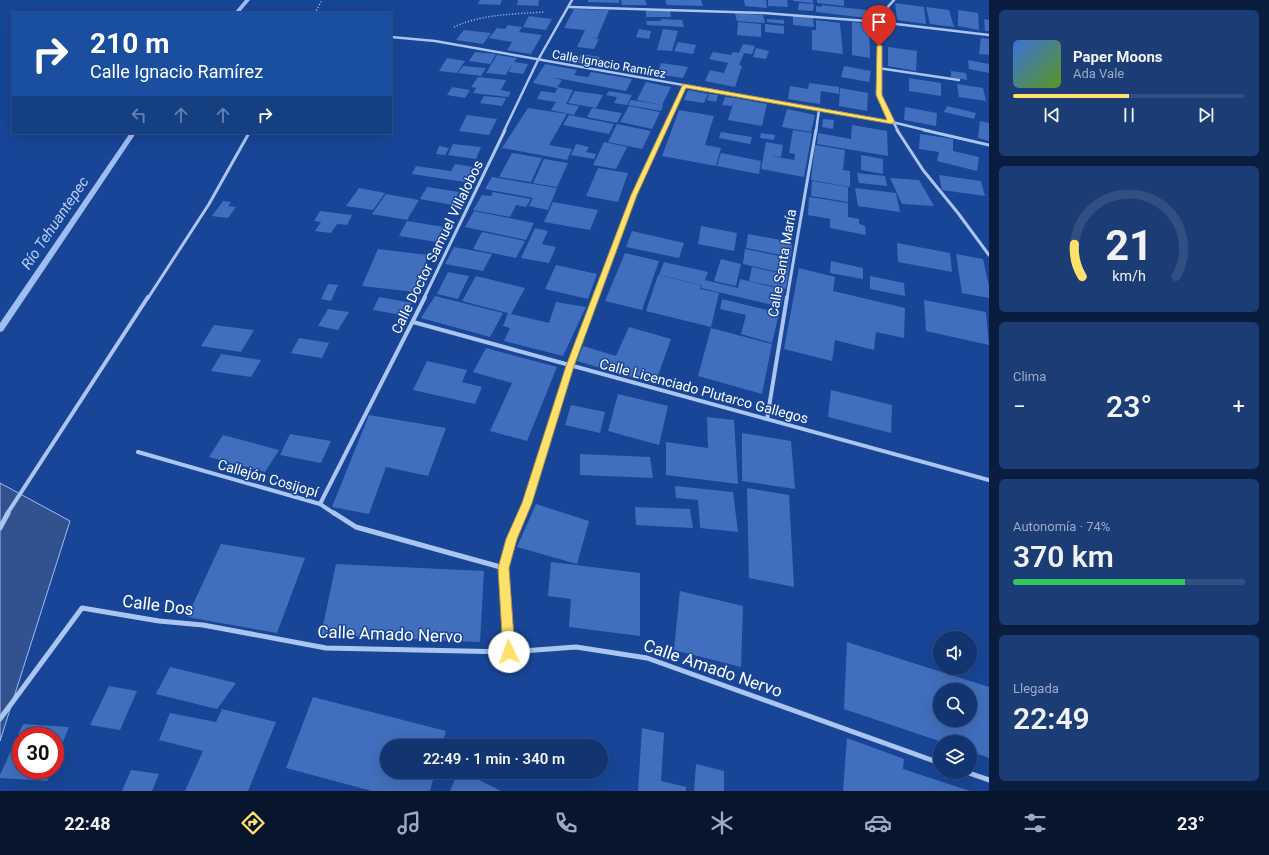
<!DOCTYPE html>
<html lang="es">
<meta charset="utf-8">
<style>
:root{--surface:#123470;--page:#1b3c75;--text:#f1f3f6;--muted:#9caac3;--line:#314f83;--accent:#ffe06b}
body{margin:0;font-family:Roboto,sans-serif;background:var(--page);color:var(--text);height:100vh;display:flex;flex-direction:column;font-size:15px;white-space:nowrap}
*{box-sizing:border-box;margin:0}
p{font-size:13px;color:var(--muted)}
.icon{flex:none;width:22px;height:22px;fill:none;stroke:currentColor;stroke-width:2;stroke-linecap:round;stroke-linejoin:round}
.map{position:relative;flex:1;overflow:hidden}
.side{display:flex;flex-direction:column;gap:10px;padding:10px;background:#0a1d3e;width:280px}
.side>*{flex:none}
.top-card{position:absolute;left:12px;top:12px;width:380px;height:122px;border-radius:0px;box-shadow:0 4px 16px #0002,0 0 0 1px var(--line);background:#1a4fa0;color:#fff;overflow:hidden}
.controls{position:absolute;left:933px;top:631px;display:grid;gap:8px}
.controls a{display:grid;place-items:center;width:44px;height:44px;border-radius:50%;background:var(--surface);box-shadow:0 4px 16px #0002,0 0 0 1px var(--line);font-size:20px}
.speed{position:absolute;left:12px;top:727px;display:flex;gap:8px;font-size:20px;font-weight:700;text-align:center}
.speed>*{display:grid;place-content:center;width:52px;height:52px;border-radius:50%;background:var(--surface);box-shadow:0 4px 16px #0002,0 0 0 1px var(--line);line-height:1}
.speed .limit{border:6px solid #d22;background:#fff;color:#111}
.pin{position:absolute;display:grid;place-items:center;width:34px;height:34px;color:#fff;margin:-41px -17px;border-radius:50% 50% 50% 0;rotate:-45deg;box-shadow:0 0 4px #0007}
.pin .icon{rotate:45deg}
.me{position:absolute;width:44px;margin:-22px;rotate:357deg;stroke-linejoin:round;filter:drop-shadow(0 0 3px #0008)}
.turn{display:flex;align-items:center;gap:14px;height:84px;padding:0 12px;font-size:18px}
.turn .icon{width:52px;height:52px;stroke-width:2.5}
.turn b{display:block;font-size:28px;line-height:34px}
.lanes{display:flex;align-items:center;height:38px;padding:0 12px;background:#0003;justify-content:center;gap:20px;direction:ltr}
.lanes .off{opacity:.35}
.big{font-size:30px;font-weight:600;line-height:1.1}
.side .tile{flex:1;display:flex;flex-direction:column;justify-content:center;gap:6px;min-width:0;padding:0 14px;border-radius:6px;background:var(--page)}
.side .dial{align-items:center;gap:0}
.dial svg{height:104px;overflow:visible;fill:none;stroke:var(--line);stroke-width:7;stroke-linecap:round;text-anchor:middle}
.dial text{fill:var(--text);stroke:none}
.song{display:flex;align-items:center;gap:12px}
.cover{width:48px;height:48px;border-radius:6px;background:linear-gradient(135deg,hsl(220 70% 55%),hsl(90 70% 35%))}
.played{height:4px;border-radius:2px;background:linear-gradient(90deg,var(--accent) 50%,var(--line) 50%)}
.keys{display:flex;justify-content:space-around;direction:ltr}
.heat{display:flex;justify-content:space-between;align-items:center;font-size:22px;direction:ltr}
.charge{height:6px;border-radius:3px;background:linear-gradient(90deg,#34c759 74%,var(--line) 0)}
.trip{position:absolute;left:380px;top:739px;width:228px;height:40px;border-radius:20px;background:var(--surface);box-shadow:0 4px 16px #0002,0 0 0 1px var(--line);font-weight:600;line-height:40px;text-align:center}
.tabs{display:flex;height:64px;justify-content:space-around;align-items:center;background:#07152d;color:var(--muted)}
.tabs .icon{width:28px;height:28px}
.tabs .selected{color:var(--accent)}
.tabs b{font-size:18px;color:var(--text)}
main{display:flex;flex:1;min-height:0}
.map>svg:first-child{display:block}
</style>
<main>
<div class="map">
<svg width="989" height="791" viewBox="0 0 989 791">
<rect width="100%" height="100%" fill="#184596"/>
<polygon fill="#31528e" stroke="#9ebef3" points="0,483 70,521 0,741"/>
<g fill="none" stroke-linecap="round" stroke-linejoin="round">
<g fill="#9ebef3" fill-rule="evenodd">
<polygon points="245,0 250,0 239,13 234,13"/>
<polygon points="130,133 136,133 3,331 0,332 0,323"/>
</g>
</g>
<g fill="#416fbd" fill-rule="evenodd">
<polygon points="480,0 502,0 500,5 478,4"/>
<polygon points="518,0 539,0 538,6 517,5"/>
<polygon points="588,0 619,0 619,3 588,2"/>
<polygon points="621,0 645,0 647,5 622,5"/>
<polygon points="665,0 701,0 703,6 667,5"/>
<polygon points="744,0 766,0 767,8 745,6"/>
<polygon points="768,0 787,0 788,7 768,6"/>
<polygon points="793,0 813,0 813,3 793,1"/>
<polygon points="817,0 844,0 844,6 817,3"/>
<polygon points="799,3 814,4 813,11 798,10"/>
<polygon points="895,3 924,7 926,24 897,20"/>
<polygon points="822,5 866,10 867,18 816,12 816,6 822,7"/>
<polygon points="926,7 949,10 954,27 930,24"/>
<polygon points="574,9 609,10 597,38 589,37 599,39 594,49 577,47 585,30 564,28"/>
<polygon points="646,9 670,10 671,17 646,17"/>
<polygon points="958,10 978,13 979,30 958,26"/>
<polygon points="735,13 763,15 765,23 737,21"/>
<polygon points="529,16 552,19 546,30 523,27"/>
<polygon points="793,16 813,18 814,27 793,25"/>
<polygon points="661,19 682,20 684,27 647,25 646,21 661,21"/>
<polygon points="767,19 784,20 784,24 767,22"/>
<polygon points="984,19 989,20 989,31 985,31"/>
<polygon points="816,20 840,23 843,54 812,50 812,30 816,30"/>
<polygon points="738,22 761,24 761,37 737,35"/>
<polygon points="852,22 869,24 870,58 852,55"/>
<polygon points="765,24 784,26 784,34 765,32"/>
<polygon points="508,25 522,27 519,32 542,35 531,54 507,50 512,42 489,38 497,28 505,29"/>
<polygon points="639,29 651,31 649,39 636,37"/>
<polygon points="663,29 678,31 672,51 657,50"/>
<polygon points="464,30 491,33 483,44 456,40"/>
<polygon points="981,38 989,39 989,55 979,54"/>
<polygon points="678,42 696,45 693,54 674,51"/>
<polygon points="743,44 755,46 752,54 744,53 739,65 742,66 735,87 705,81 710,70 724,73 728,63 709,59 713,52 731,55 733,52 739,53"/>
<polygon points="888,47 917,51 916,71 888,66"/>
<polygon points="756,48 769,51 766,59 753,57"/>
<polygon points="475,52 496,54 490,64 469,61"/>
<polygon points="581,54 600,57 596,65 577,63"/>
<polygon points="497,55 517,58 514,62 528,64 523,74 509,72 512,64 506,75 486,73"/>
<polygon points="447,58 465,61 457,73 439,71"/>
<polygon points="968,60 989,64 989,73 969,69"/>
<polygon points="609,63 620,64 618,69 607,67"/>
<polygon points="661,63 688,67 683,78 657,74"/>
<polygon points="545,64 577,70 574,75 588,77 591,72 632,79 626,91 551,77 562,80 557,88 533,83"/>
<polygon points="463,66 486,68 481,76 458,73"/>
<polygon points="844,66 871,71 869,82 841,77"/>
<polygon points="637,67 656,70 654,74 636,72"/>
<polygon points="951,71 966,73 967,80 951,77"/>
<polygon points="478,77 506,80 501,90 511,92 508,97 473,93 476,88 471,87"/>
<polygon points="909,78 941,83 941,96 909,91"/>
<polygon points="646,82 671,87 662,105 637,100"/>
<polygon points="809,83 839,87 839,94 821,91 820,104 788,99 790,86 808,89"/>
<polygon points="957,84 983,88 986,101 959,97"/>
<polygon points="452,87 470,90 465,98 447,95"/>
<polygon points="558,87 573,90 566,104 579,106 574,115 551,110 556,102 537,99 541,91 555,93"/>
<polygon points="840,88 868,93 867,111 839,106"/>
<polygon points="688,90 708,94 704,103 684,100"/>
<polygon points="575,91 603,95 596,108 568,103"/>
<polygon points="609,91 632,95 627,105 614,103 617,97 606,95"/>
<polygon points="709,94 718,95 716,102 707,100"/>
<polygon points="484,96 506,98 502,106 480,103"/>
<polygon points="725,97 735,98 732,106 722,105"/>
<polygon points="735,98 767,104 762,126 728,120"/>
<polygon points="631,100 663,105 661,111 628,105"/>
<polygon points="629,106 660,112 652,129 620,122"/>
<polygon points="947,106 976,113 974,119 944,112"/>
<polygon points="905,107 937,113 936,126 904,120"/>
<polygon points="528,108 567,114 549,145 572,149 567,160 502,148"/>
<polygon points="592,108 622,113 617,123 587,117"/>
<polygon points="787,109 815,115 811,132 782,127"/>
<polygon points="679,110 714,116 705,145 721,148 716,166 662,156"/>
<polygon points="467,115 497,119 489,135 459,131"/>
<polygon points="569,115 614,124 609,134 563,125"/>
<polygon points="823,119 834,120 833,129 822,127"/>
<polygon points="980,121 989,123 989,141 978,138"/>
<polygon points="617,124 651,131 642,149 608,142"/>
<polygon points="852,125 887,131 888,156 817,144 818,133 851,139"/>
<polygon points="793,130 812,133 804,177 761,169 766,142 783,145 781,157 770,156 794,160 795,154 789,153"/>
<polygon points="721,132 752,137 750,144 719,138"/>
<polygon points="761,133 775,135 774,140 760,138"/>
<polygon points="920,134 953,139 953,151 979,157 977,171 937,161 939,152 919,149"/>
<polygon points="604,142 627,147 616,169 593,165"/>
<polygon points="453,144 481,147 476,159 448,155"/>
<polygon points="576,144 589,147 586,152 596,154 594,159 571,155"/>
<polygon points="815,145 845,150 843,170 850,171 850,187 811,180"/>
<polygon points="439,146 449,148 445,155 436,154"/>
<polygon points="512,153 542,158 531,182 499,177"/>
<polygon points="721,153 761,161 759,174 717,166"/>
<polygon points="861,155 883,159 883,174 861,170"/>
<polygon points="544,159 568,163 557,187 533,183"/>
<polygon points="455,164 473,167 465,182 412,174 416,166 451,171"/>
<polygon points="598,168 628,173 618,202 586,196"/>
<polygon points="857,173 885,176 887,186 859,183"/>
<polygon points="939,175 981,181 985,196 942,190"/>
<polygon points="492,177 557,188 548,210 529,206 533,198 485,189"/>
<polygon points="890,178 919,180 934,206 902,204"/>
<polygon points="812,181 848,187 848,202 811,196"/>
<polygon points="427,187 459,192 453,205 420,199"/>
<polygon points="359,188 385,193 373,210 346,206"/>
<polygon points="855,188 896,193 900,212 858,206"/>
<polygon points="493,192 531,199 526,207 516,205 510,217 473,210 482,195 491,196"/>
<polygon points="386,194 419,200 407,220 372,214"/>
<polygon points="809,197 848,203 848,217 859,219 859,224 865,226 866,235 830,228 830,219 808,215"/>
<polygon points="223,201 231,202 228,206 236,207 228,218 212,216"/>
<polygon points="553,202 598,210 590,230 544,222"/>
<polygon points="320,211 352,215 347,225 337,224 331,233 315,231 321,222 314,221"/>
<polygon points="474,211 534,223 526,240 465,227"/>
<polygon points="407,221 444,227 437,242 399,236"/>
<polygon points="701,226 737,233 734,251 698,244"/>
<polygon points="535,228 548,231 542,244 556,247 549,263 521,258"/>
<polygon points="632,231 684,243 679,258 626,247"/>
<polygon points="482,232 525,241 516,258 473,249"/>
<polygon points="748,234 792,242 791,257 746,248"/>
<polygon points="897,243 950,253 952,272 898,262"/>
<polygon points="454,247 492,254 483,271 445,264"/>
<polygon points="378,249 428,255 415,292 362,286"/>
<polygon points="745,249 790,258 788,274 743,264"/>
<polygon points="625,253 659,261 642,310 605,301"/>
<polygon points="956,254 983,259 989,286 989,298 962,293"/>
<polygon points="721,259 741,264 736,286 714,281"/>
<polygon points="831,261 863,268 863,279 830,273"/>
<polygon points="664,262 708,272 705,280 738,288 740,279 784,290 781,307 701,288 702,285 659,275"/>
<polygon points="556,265 597,274 588,299 545,289"/>
<polygon points="752,267 788,275 786,289 749,281"/>
<polygon points="799,268 835,277 833,291 905,308 904,338 876,332 874,350 835,340 832,361 784,349"/>
<polygon points="448,272 469,276 458,299 437,294"/>
<polygon points="658,275 701,285 700,289 719,293 711,327 646,311"/>
<polygon points="476,276 525,288 511,314 549,323 556,302 586,307 563,356 504,341 510,328 503,326 508,313 462,301"/>
<polygon points="870,276 904,283 905,296 870,289"/>
<polygon points="328,284 338,285 331,301 321,299"/>
<polygon points="435,296 503,313 490,337 421,318"/>
<polygon points="379,297 412,303 407,316 373,310"/>
<polygon points="722,299 779,313 772,343 741,334 746,315 720,309"/>
<polygon points="924,300 986,312 989,345 926,331"/>
<polygon points="328,309 349,312 338,330 318,326"/>
<polygon points="214,325 254,330 241,352 201,346"/>
<polygon points="629,327 671,339 655,384 577,361 583,346 616,356"/>
<polygon points="711,328 772,344 762,394 698,376"/>
<polygon points="299,338 329,343 322,358 291,353"/>
<polygon points="486,348 557,367 527,441 490,431 512,383 473,372"/>
<polygon points="221,354 261,360 251,377 211,371"/>
<polygon points="427,361 467,370 462,382 482,387 475,404 413,390"/>
<polygon points="831,390 892,405 891,433 828,417"/>
<polygon points="618,394 668,406 659,445 608,431"/>
<polygon points="571,405 605,412 600,433 565,425"/>
<polygon points="369,415 446,428 428,476 386,467 369,514 332,507"/>
<polygon points="707,417 734,420 738,484 666,475 666,442 708,448"/>
<polygon points="742,433 791,441 795,489 742,481"/>
<polygon points="290,434 331,441 321,463 280,455"/>
<polygon points="223,435 279,450 265,472 209,457"/>
<polygon points="580,454 650,457 653,478 580,475"/>
<polygon points="675,486 733,492 738,532 700,528 698,500 676,498"/>
<polygon points="747,488 789,495 794,587 749,578"/>
<polygon points="536,504 589,521 577,564 517,547"/>
<polygon points="635,507 690,509 693,528 636,525"/>
<polygon points="221,544 305,558 277,633 187,617"/>
<polygon points="551,562 640,573 640,636 569,627 571,599 548,596"/>
<polygon points="336,564 484,571 480,642 321,635"/>
<polygon points="680,591 743,606 741,667 674,650"/>
<path d="M847,642l142,45v71l-19,-7v-9h-28l-98,-33zM940,690h30v30h-30z"/>
<polygon points="170,667 236,683 217,709 156,694"/>
<polygon points="109,686 137,691 120,730 90,725"/>
<polygon points="313,697 446,731 442,746 387,746 387,772 435,772 430,791 372,791 286,768"/>
<polygon points="222,709 276,722 248,791 185,791 203,751 159,740 170,713 216,722"/>
<polygon points="23,724 69,727 55,762 55,736 21,736 21,770 52,770 47,781 0,778 0,775"/>
<polygon points="642,728 664,733 661,781 686,787 686,791 638,791"/>
<polygon points="847,738 904,759 903,769 970,791 843,791"/>
<polygon points="696,764 724,771 724,791 694,791"/>
<polygon points="131,770 159,774 152,791 122,791"/>
<polygon points="458,772 463,772 501,791 450,791"/>
</g>
<g fill="none" stroke-linecap="round" stroke-linejoin="round">
<g stroke="#abc5f1" stroke-width="1.5" stroke-dasharray="1 2" stroke-linecap="butt">
<polyline points="315,13 322,0"/>
<path d="M454,27c28,-13 60,-13 91,-15"/>
</g>
<g stroke="#abc5f1" stroke-width="2.5">
<polyline points="894,0 879,17 879,95 898,131"/>
<polyline points="569,7 764,13 879,22 989,35"/>
<polyline points="391,37 435,41 892,122 929,131"/>
<polyline points="878,68 959,80"/>
<polyline points="504,131 538,60 572,0"/>
<polyline points="663,131 684,86"/>
<polyline points="816,131 819,110"/>
</g>
<g stroke="#abc5f1" stroke-width="3">
<polyline points="897,130 923,170 958,213 989,255"/>
<polyline points="924,130 989,145"/>
<polyline points="148,298 209,204 249,133"/>
<polyline points="424,298 505,130"/>
<polyline points="595,298 639,181 663,130"/>
<polyline points="787,298 816,130"/>
</g>
<g stroke="#abc5f1" stroke-width="4">
<polyline points="413,322 989,480"/>
<polyline points="767,419 787,297"/>
<polyline points="138,452 320,504 335,514"/>
<polyline points="320,504 425,297"/>
<polyline points="7,514 148,297"/>
<polyline points="522,514 570,366 596,297"/>
</g>
<g stroke="#abc5f1" stroke-width="5">
<polyline points="334,513 356,527 504,568"/>
<polyline points="0,528 8,513"/>
<polyline points="509,652 504,568 512,539 523,513"/>
<polyline points="0,719 82,608 159,621 203,625 326,648 509,652 576,647 647,658 940,763"/>
<polyline points="966,772 989,780"/>
</g>
</g>
<polygon fill="#ffe06b" stroke="#a69246" points="879,45 882,46 882,95 895,122 892,124 686,88 637,195 574,366 532,503 517,539 509,568 515,652 513,656 509,658 505,656 503,652 498,568 506,539 522,503 566,366 631,195 682,86 684,84 887,120 876,95 877,46"/>
<g text-anchor="middle" stroke-width="3" stroke-linejoin="round" paint-order="stroke">
<g font-size="12" fill="#fff" stroke="#184596">
<text transform="translate(609 64) rotate(10)" y="4">Calle Ignacio Ramírez</text>
</g>
<g font-size="14" fill="#fff" stroke="#184596">
<text transform="translate(437 247) rotate(-64)" y="5">Calle Doctor Samuel Villalobos</text>
<text transform="translate(782 263) rotate(-80)" y="5">Calle Santa María</text>
<text transform="translate(704 391) rotate(15)" y="5">Calle Licenciado Plutarco Gallegos</text>
<text transform="translate(268 478) rotate(16)" y="5">Callejón Cosijopí</text>
</g>
<g font-size="15" font-style="italic" fill="#b7cff7" stroke="#184596">
<text transform="translate(55 223) rotate(-56)" y="5">Río Tehuantepec</text>
</g>
<g font-size="17" fill="#fff" stroke="#184596">
<text transform="translate(158 605) rotate(7)" y="6">Calle Dos</text>
<text transform="translate(390 634) rotate(2)" y="6">Calle Amado Nervo</text>
<text transform="translate(713 668) rotate(19)" y="6">Calle Amado Nervo</text>
</g>
</g>
</svg>
<div class="controls">
<a><svg class="icon" aria-label="sound" viewBox="0 0 24 24"><path d="M4 9h4l5-4v14l-5-4H4zM17 9q2 3 0 6"/></svg></a>
<a><svg class="icon" aria-label="search" viewBox="0 0 24 24"><circle cx="10" cy="10" r="6"/><path d="M15 15l6 6"/></svg></a>
<a><svg class="icon" aria-label="layers" viewBox="0 0 24 24"><path d="M12 4l9 5-9 5-9-5zM3 14l9 5 9-5"/></svg></a>
</div>
<div class="speed"><div class="limit">30</div></div>
<div class="pin" style="left:879px;top:46px;background:#d93025"><svg class="icon" aria-label="arrive" viewBox="0 0 24 24"><path d="M6 21V4h12l-3 4 3 4H6"/></svg></div>
<svg class="me" style="left:509px;top:652px" viewBox="-20 -20 40 40"><circle r="19" fill="#fff"/><path d="M0-13L10 11 0 6-10 11z" fill="#ffe06b"/></svg>
<div class="trip">22:49 · 1 min · 340 m</div>
<div class="top-card">
<div class="turn"><svg class="icon" aria-label="right" viewBox="0 0 24 24"><path d="M7 20v-9h11M14 6l5 5-5 5"/></svg><div><b>210 m</b>Calle Ignacio Ramírez</div></div>
<div class="lanes"><svg class="icon off" aria-label="left" viewBox="0 0 24 24"><path d="M17 20v-9H6M10 6l-5 5 5 5"/></svg><svg class="icon off" aria-label="ahead" viewBox="0 0 24 24"><path d="M12 20V5M6 11l6-6 6 6"/></svg><svg class="icon off" aria-label="ahead" viewBox="0 0 24 24"><path d="M12 20V5M6 11l6-6 6 6"/></svg><svg class="icon" aria-label="right" viewBox="0 0 24 24"><path d="M7 20v-9h11M14 6l5 5-5 5"/></svg></div>
</div>
</div>
<section class="side">
<div class="tile">
<div class="song"><i class="cover"></i><div><b>Paper Moons</b><p>Ada Vale</p></div></div>
<div class="played"></div>
<div class="keys"><svg class="icon" aria-label="previous" viewBox="0 0 24 24"><path d="M18 5L8 12l10 7zM5 5v14"/></svg><svg class="icon" aria-label="pause" viewBox="0 0 24 24"><path d="M8 5v14M16 5v14"/></svg><svg class="icon" aria-label="next" viewBox="0 0 24 24"><path d="M6 5l10 7-10 7zM19 5v14"/></svg></div>
</div>
<div class="tile dial"><svg viewBox="0 0 100 80">
<path d="M14 69A42 42 0 1 1 86 69"/>
<path d="M14 69A42 42 0 0 1 8 44" stroke="#ffe06b"/>
<text x="50" y="56" font-size="32" font-weight="700">21</text>
<text x="50" y="72" font-size="11">km/h</text>
</svg></div>
<div class="tile"><p>Clima</p>
<div class="heat"><a>−</a><b class="big">23°</b><a>+</a></div>
</div>
<div class="tile"><p>Autonomía · 74%</p><b class="big">370 km</b><div class="charge"></div></div>
<div class="tile"><p>Llegada</p><b class="big">22:49</b></div>
</section>
</main>
<nav class="tabs">
<b>22:48</b>
<svg class="icon selected" aria-label="directions" viewBox="0 0 24 24"><path d="M12 3l9 9-9 9-9-9zM9 14v-3h6M13 9l2 2-2 2"/></svg>
<svg class="icon" aria-label="music" viewBox="0 0 24 24"><path d="M9 18V5l10-2v13"/><circle cx="6" cy="18" r="3"/><circle cx="16" cy="16" r="3"/></svg>
<svg class="icon" aria-label="phone" viewBox="0 0 24 24"><path d="M5 4h4l2 5-3 2q2 4 5 5l2-3 5 2v4C11 20 4 13 5 4z"/></svg>
<svg class="icon" aria-label="climate" viewBox="0 0 24 24"><path d="M12 3v18M4 7l16 10M4 17L20 7"/></svg>
<svg class="icon" aria-label="car" viewBox="0 0 24 24"><path d="M5 17H2v-5l4-1 3-4h7l3 4 3 1v5h-3M9 17h6M6 11h13"/><circle cx="7" cy="17" r="2"/><circle cx="17" cy="17" r="2"/></svg>
<svg class="icon" aria-label="filters" viewBox="0 0 24 24"><path d="M4 7h16M4 17h16"/><circle cx="9" cy="7" r="2"/><circle cx="15" cy="17" r="2"/></svg>
<b>23°</b>
</nav>
